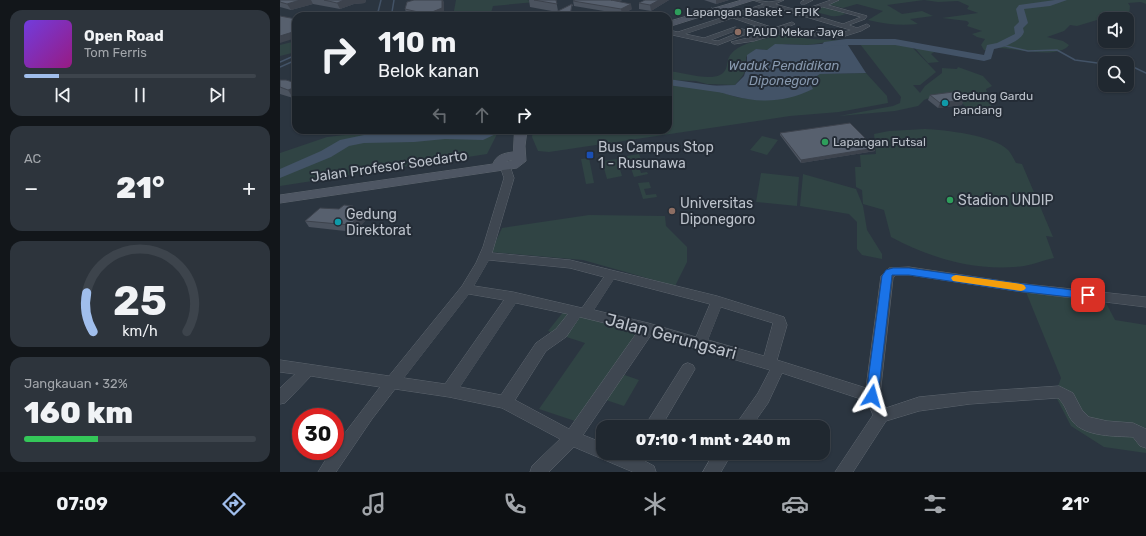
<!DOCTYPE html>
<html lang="id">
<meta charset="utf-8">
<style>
:root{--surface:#202830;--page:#2d343c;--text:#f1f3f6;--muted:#a2a6ab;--line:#3d444c;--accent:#a0beec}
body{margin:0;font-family:Rubik,sans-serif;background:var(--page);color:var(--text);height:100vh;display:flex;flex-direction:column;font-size:15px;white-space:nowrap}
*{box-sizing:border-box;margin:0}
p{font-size:13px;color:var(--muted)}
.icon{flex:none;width:22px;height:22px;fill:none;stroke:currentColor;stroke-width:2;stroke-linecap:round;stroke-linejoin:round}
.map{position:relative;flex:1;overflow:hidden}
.details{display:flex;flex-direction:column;gap:10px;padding:10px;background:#12161a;width:280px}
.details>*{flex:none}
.banner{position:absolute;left:12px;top:12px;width:380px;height:122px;border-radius:12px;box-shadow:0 1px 3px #0004,0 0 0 1px var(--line);background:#202830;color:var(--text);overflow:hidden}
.tools{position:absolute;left:818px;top:12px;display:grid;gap:8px}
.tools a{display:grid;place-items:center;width:36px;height:36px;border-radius:8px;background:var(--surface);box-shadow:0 1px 3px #0004,0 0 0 1px var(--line);font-size:20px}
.speed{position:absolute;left:12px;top:408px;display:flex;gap:8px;font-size:20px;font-weight:700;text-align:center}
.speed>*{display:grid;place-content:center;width:52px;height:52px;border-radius:50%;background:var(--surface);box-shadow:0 1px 3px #0004,0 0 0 1px var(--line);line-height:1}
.speed .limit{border:6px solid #d22;background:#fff;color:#111}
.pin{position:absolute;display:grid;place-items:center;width:34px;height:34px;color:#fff;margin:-17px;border-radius:8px;box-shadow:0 2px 6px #0006}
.me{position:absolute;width:44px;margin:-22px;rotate:8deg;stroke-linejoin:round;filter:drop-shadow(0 0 3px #0008)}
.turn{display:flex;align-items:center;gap:14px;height:84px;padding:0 20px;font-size:18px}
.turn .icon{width:52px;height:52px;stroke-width:2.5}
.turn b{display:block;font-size:28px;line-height:34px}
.lanes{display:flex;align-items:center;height:38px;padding:0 20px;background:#0003;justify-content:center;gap:20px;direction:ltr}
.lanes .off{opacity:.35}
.big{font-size:30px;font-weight:800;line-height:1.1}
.details .tile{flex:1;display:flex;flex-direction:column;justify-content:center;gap:6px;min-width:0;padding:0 14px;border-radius:12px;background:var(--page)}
.details .dial{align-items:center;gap:0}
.dial svg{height:104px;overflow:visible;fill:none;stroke:var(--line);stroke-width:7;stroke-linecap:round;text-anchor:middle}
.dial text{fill:var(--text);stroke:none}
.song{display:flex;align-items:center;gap:12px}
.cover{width:48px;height:48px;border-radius:6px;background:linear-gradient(135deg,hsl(260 70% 55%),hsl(310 70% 35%))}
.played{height:4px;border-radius:2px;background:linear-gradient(90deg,var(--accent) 15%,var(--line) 15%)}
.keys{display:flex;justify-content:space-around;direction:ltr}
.heat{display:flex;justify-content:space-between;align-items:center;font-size:22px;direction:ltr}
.charge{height:6px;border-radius:3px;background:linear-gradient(90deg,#34c759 32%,var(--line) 0)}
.trip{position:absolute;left:316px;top:420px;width:234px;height:40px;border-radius:12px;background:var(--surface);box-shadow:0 1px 3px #0004,0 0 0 1px var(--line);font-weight:800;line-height:40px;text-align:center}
.menu{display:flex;height:64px;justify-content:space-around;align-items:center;background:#0d1013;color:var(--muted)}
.menu .icon{width:28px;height:28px}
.menu .selected{color:var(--accent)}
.menu b{font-size:18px;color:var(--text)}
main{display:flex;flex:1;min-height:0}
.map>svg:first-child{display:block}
</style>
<main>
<section class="details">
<div class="tile">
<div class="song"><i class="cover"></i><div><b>Open Road</b><p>Tom Ferris</p></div></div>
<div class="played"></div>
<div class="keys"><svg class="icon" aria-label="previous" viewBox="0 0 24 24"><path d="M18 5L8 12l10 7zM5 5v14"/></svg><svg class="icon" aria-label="pause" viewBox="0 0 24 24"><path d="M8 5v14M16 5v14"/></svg><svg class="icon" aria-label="next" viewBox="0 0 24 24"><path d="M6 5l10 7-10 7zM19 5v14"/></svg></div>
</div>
<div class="tile"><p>AC</p>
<div class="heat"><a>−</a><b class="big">21°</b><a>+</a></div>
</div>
<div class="tile dial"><svg viewBox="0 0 100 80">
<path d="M14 69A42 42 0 1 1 86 69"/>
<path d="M14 69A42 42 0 0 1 9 39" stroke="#a0beec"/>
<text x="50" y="56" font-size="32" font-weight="700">25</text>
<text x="50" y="72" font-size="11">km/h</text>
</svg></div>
<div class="tile"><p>Jangkauan · 32%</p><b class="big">160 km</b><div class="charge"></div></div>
</section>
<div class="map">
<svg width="866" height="472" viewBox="0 0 866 472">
<rect width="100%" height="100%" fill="#2b3540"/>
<g fill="#304444">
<polygon points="176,0 247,0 255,2 213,6 210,16 173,16"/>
<path d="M560,0h84l-37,5 15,9 20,-3 11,5 -23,3 8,5c-18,2 -33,0 -50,-4l15,-9 -26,-7 -14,4 -16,-4z"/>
<path d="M644,0h222v4l-5,-2 -13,1 2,3 -1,10 -22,1 -30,9 -7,-1 -6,6 -17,6 16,4 6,4c-11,16 -60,1 -77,3v2h-8l-3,-5 4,-6 -8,-2 -5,-3 10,-3 -15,-5 2,-3 -2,-2 -25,-3 36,-5 -11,-4 2,-3 -11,-5 -20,1z"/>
<path d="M542,6l22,6 -1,1 3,1c-13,4 -14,2 -26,-1 -4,-1 -8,0 -13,-1z"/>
<path d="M500,35l30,4 42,2h-16l-29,4 -21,-1 -19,6 -11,-1 -10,8c1,16 -2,17 -11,28l-28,-1 -11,-3 -28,-1v-9c14,1 39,10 52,4 10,-5 5,-14 11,-21 11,-13 34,-14 49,-19z"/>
<polygon points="16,41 16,52 0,56 0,45"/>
<path d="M613,43l18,3 25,26 -16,13h-7l7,8 5,-7 17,-13v-5l15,1 1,-2 25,9 9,10 -6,3 7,22c-11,3 -19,5 -29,-2l1,-3 -6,-6 8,-4 -5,-3 -14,1 -14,2 -10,4 -6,6 -23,5 -56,5 54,-10 7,-3 1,-6 -41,-53z"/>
<polygon points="633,46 656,51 651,54 659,62 648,63"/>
<polygon points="586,73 607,96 608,103 559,112 510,116 269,152 258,151 252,137 253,130 388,130 388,83 415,86 419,88 429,88 456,97 468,99 533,89 529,81 540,74"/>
<path d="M645,129c20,1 68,6 83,21 3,3 6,9 8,13l6,1 31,73 -7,-1 8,22c-10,2 -19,6 -30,8 -46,6 -92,-7 -133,-29l-7,-27 -21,-6 -1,-14 -6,-3 -1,-20h6l-1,-12 16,-1 -2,-20 15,-3z"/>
<polygon points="108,130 219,130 207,154 0,186 0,153 47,137"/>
<polygon points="482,136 498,140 487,155 470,150"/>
<polygon points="359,154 362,162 355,164 356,167 359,167 361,173 367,172 368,174 354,177 347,156"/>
<polygon points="309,158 314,183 306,184 301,159"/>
<polygon points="337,159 342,176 327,179 322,161"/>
<polygon points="481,173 519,177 517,206 476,202"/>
<polygon points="523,174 576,189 583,206 587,230 602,254 602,259 582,255 577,249 577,222 569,214 520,206"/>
<polygon points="369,182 371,188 364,189 366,195 376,194 377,197 363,199 358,183"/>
<polygon points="309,215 385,216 386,226 407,247 407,262 395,286 303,260 211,252 222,228"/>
<polygon points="746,292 826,303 835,320 866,325 866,428 861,427 866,441 866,453 824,447 791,426 775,395 781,378"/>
<polygon points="284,311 359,334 336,372 359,380 344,406 314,396 298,422 259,409 305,343 268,331"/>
</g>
<path fill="#435367" d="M566,42l20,31 -46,1 -11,7 4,8c-39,19 -71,12 -110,-3l32,-1 9,-9 3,-10v-11l9,-6 11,1 8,-6 32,1z"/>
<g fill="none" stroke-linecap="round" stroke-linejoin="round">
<g stroke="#435367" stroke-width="1.5">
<polyline points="112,12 114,0"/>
<polyline points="97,16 101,0"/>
<polyline points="721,45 748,51 777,50 795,60 825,64"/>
<polyline points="0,62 16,55"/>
<polyline points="847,64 866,73"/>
<polyline points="0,67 16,60"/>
</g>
<g fill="#435367" fill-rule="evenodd">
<path d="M775,0h12l-17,6 -26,3 4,14 -5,5 1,4c-3,9 -21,16 -30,17l-3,10 -7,2 -89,-16h-49l-16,1 -4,3 -5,-3 3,-4 22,-3h49l89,16 3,-10 10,-2 18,-9 -1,-7 5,-5 -3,-13 3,-4z"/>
<polygon points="388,79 444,87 449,90 444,93 388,85"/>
<polygon points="205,130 220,130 218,133 203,140 165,139 134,142 84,143 69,146 51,157 0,178 0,169 41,151 60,140 84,135 134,134 165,131 201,132"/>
</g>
<g stroke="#5d656e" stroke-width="1">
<g id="street">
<path d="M473,0l16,2 15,-2 -9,4 25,7 31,-11h8l-11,5 39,11 -2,3 -16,6 8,3 10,-4 3,2 -9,5 -19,6 -64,-3 -24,7 -20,3 -3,-2 41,-10 -10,-4 -44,17 -50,-11v-4l10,2 49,-16 -16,-6v-2l22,6 31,-10zM489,6l71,21 11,3 -10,3 -61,-3 15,-6 -3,-2 -18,6 -36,-12zM543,7l38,10 -18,7 -37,-11zM453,18l23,8 -10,4 -11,-3 -31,11 -19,-4zM455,31l5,1 -22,9 -7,-1z"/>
<polygon points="525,0 533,0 525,4 521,4 521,2"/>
<path d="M225,163l5,3 4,12 -22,75 78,7 147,36 67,21 3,8 -10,35 89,28 15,-112 8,-8 20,-1 107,16 130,14v10l-130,-16 -107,-16h-13l-3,3 -13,117 6,13 33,-11 51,-5 89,-6 14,7 9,17 7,7 18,4 26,2 13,6v19l-6,-2 -7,-9c-18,-1 -47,0 -60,-15 -6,-7 -7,-17 -15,-24l-88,6 -51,7 -33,10 -33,51h-18l38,-57 -6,-14 -85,-28 -14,30 -17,24h-17l24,-34 12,-23 -119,-35 -68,100 20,8v10h41l-3,6 13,7 2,6h-23l-59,-25 -25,25h-19l2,-6 28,-27 -58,-31 -53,-11 -54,-8 -23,30 -36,53h-18l13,-21h4v-5l45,-59 -69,-11 -26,27 -5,1v-16l15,-14 -15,-2v-12l109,16 73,-90 14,-23 7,-16 21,-69 -4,-12zM209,260l81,8 34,9 -22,31 -69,-16 -39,-6zM334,279l96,25 -14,33 -48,-14 -54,-13zM189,294l35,6 -59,84 -41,-6zM236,303l52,11 -12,15 -20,14 -35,52 -41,-8zM441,307l52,16 -9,33 -56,-16zM300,317l58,14 -69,98 -54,-29 31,-49 20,-14z"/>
<polygon points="408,363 413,365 415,369 381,427 364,427 403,365"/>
<polygon points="434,453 452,453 441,472 423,472"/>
</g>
</g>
<g stroke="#5d656e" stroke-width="1">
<g id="secondary">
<polygon points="462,0 474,0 388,27 388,22"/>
<path d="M235,130h12l-2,16 1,15 -9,7 -237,35v-8l213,-31c3,-9 11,-11 20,-12zM229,160h4l-7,2z"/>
</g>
</g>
<use href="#street" fill="#3f4751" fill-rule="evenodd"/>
<use href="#secondary" fill="#4e5663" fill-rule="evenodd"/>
</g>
<g fill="#4b535f">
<polygon points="0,0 86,0 85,3 74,4 60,9 33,4 11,10 0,7"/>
<polygon points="134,0 163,0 164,4 164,14 159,16 127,16 125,9"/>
<polygon points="249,0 276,0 278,11 292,4 293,6 277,12 250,7"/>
<polygon points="295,0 342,0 339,2 352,9 342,14 294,6 293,1"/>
<polygon points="365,0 389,0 371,11 359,9 359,3"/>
<polygon points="424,0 449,0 436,4"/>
<polygon points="0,80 6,80 13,98 0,94"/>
<polygon points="650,95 683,100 682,105 658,108 648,100"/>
<polygon points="500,133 595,151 521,163 500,135"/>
<polygon points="76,211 84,212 88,218 74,232 29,227 25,221"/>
</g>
<g fill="#3d434d">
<polygon points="20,0 31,0 33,4 11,10 7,4"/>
<polygon points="64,0 86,0 85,3 74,4 60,9 57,3"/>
<polygon points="162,0 163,0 164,4 164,14 159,16 148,16 147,14"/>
<polygon points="332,0 342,0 331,6"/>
<polygon points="379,0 389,0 371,11 370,5"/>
<polygon points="436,0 449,0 436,4"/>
<polygon points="351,4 352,9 342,14 341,9"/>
<polygon points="16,31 16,38 0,43 0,36"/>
<polygon points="16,87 16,96 13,98 8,90"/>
<polygon points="683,100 682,105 658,108 660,103"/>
<polygon points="595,148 595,151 521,163 521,160"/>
<polygon points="73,206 76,212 69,210"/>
<polygon points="84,212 88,218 74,232 70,225"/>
</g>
<g fill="#57606e" stroke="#3d434d">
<polygon points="0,0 20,0 7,4 0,2"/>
<polygon points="44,0 64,0 57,3"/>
<polygon points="134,0 162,0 162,8 147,14 125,9 127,2"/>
<polygon points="254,0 276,0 277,4"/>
<polygon points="295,0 332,0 331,0 351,4 341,9 293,1"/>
<polygon points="365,0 379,0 370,5 359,3"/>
<polygon points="292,4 290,16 268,16"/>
<polygon points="206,12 207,16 186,16 186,14"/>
<polygon points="0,16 16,19 16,31 0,36"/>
<polygon points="0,80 6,80 16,83 16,87 8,90 0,87"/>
<polygon points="673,92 683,100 660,103 650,95"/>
<polygon points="570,123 595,148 521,160 500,133"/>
<polygon points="64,205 73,206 69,210 84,212 70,225 25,221 40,208 59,209"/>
</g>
<polygon fill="#1a73e8" stroke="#114b97" points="613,268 629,268 736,283 808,292 812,293 813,295 812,298 808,299 736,291 629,275 612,275 598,396 596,400 592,402 587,400 586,396 602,276 606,270"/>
<polygon fill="#f59e0b" points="676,275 741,284 744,285 746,288 744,290 741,291 673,281 671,278 673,276"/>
<g fill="#2e9e5b" stroke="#242c36" stroke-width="1.5">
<circle cx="398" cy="12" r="4"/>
<circle cx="545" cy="142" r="4"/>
<circle cx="670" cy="200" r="4"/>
</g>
<g fill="#8d6e63" stroke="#242c36" stroke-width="1.5">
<circle cx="458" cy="32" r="4"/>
<circle cx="392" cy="211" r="4"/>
</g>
<g fill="#0f9aa8" stroke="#242c36" stroke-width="1.5">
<circle cx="665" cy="103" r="4"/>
<circle cx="58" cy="222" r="4"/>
</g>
<rect fill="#1a4fb4" stroke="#242c36" stroke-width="1.5" x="306" y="151" width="8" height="8" rx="2"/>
<g text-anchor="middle" stroke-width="4" stroke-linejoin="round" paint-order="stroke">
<g font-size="12" fill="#bcc2cb" stroke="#242c36" text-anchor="start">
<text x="406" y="16">Lapangan Basket - FPIK</text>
<text x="466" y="36">PAUD Mekar Jaya</text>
<text x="673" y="100">Gedung Gardu<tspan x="673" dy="14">pandang</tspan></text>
<text x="553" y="146">Lapangan Futsal</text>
</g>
<g font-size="13" font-style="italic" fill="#8798ae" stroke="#242c36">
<text x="504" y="70">Waduk Pendidikan<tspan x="504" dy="15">Diponegoro</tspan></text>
</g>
<g font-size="14" fill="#bcc2cb" stroke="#242c36" text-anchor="start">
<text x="318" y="152">Bus Campus Stop<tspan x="318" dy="16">1 - Rusunawa</tspan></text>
<text x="678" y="205">Stadion UNDIP</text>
<text x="400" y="208">Universitas<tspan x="400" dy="16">Diponegoro</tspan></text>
<text x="66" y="219">Gedung<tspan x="66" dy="16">Direktorat</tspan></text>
</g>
<g font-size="14" fill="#bcc2cb" stroke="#242c36">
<text transform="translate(109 166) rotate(-8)" y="5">Jalan Profesor Soedarto</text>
</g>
<g font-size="17" fill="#bcc2cb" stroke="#242c36">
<text transform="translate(391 336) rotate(15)" y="6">Jalan Gerungsari</text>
</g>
</g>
</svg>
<div class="tools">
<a><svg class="icon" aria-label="sound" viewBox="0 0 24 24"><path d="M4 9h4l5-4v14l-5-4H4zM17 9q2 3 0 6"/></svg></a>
<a><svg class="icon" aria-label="search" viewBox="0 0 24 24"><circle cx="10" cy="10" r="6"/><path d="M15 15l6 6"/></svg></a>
</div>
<div class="speed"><div class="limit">30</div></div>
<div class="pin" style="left:808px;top:295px;background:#d93025"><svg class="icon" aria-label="arrive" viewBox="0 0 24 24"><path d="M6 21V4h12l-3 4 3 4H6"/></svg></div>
<svg class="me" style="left:592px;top:396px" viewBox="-20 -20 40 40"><path d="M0-17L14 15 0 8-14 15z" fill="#1a73e8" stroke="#fff" stroke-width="4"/></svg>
<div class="trip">07:10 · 1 mnt · 240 m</div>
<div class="banner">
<div class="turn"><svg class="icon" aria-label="right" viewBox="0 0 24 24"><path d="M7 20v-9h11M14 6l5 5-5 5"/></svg><div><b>110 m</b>Belok kanan</div></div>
<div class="lanes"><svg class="icon off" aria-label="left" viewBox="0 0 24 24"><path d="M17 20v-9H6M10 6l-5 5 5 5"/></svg><svg class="icon off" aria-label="ahead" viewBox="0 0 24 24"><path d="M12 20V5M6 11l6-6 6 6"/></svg><svg class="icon" aria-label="right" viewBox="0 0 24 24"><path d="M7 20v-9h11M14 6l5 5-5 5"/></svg></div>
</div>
</div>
</main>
<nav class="menu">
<b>07:09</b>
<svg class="icon selected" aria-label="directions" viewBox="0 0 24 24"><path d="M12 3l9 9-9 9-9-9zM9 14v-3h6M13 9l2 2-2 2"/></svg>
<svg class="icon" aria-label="music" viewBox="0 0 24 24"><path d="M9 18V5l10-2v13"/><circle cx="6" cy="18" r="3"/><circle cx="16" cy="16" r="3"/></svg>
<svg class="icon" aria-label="phone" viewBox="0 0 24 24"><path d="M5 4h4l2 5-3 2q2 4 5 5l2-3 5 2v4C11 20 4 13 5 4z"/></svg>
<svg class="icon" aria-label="climate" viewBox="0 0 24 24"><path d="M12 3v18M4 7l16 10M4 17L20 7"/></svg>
<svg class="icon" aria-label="car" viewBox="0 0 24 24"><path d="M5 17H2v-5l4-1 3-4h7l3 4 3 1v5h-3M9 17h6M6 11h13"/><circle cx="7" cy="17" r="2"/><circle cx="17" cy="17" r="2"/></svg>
<svg class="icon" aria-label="filters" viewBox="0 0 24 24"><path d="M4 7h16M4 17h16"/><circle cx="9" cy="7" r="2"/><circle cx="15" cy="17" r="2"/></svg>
<b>21°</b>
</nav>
